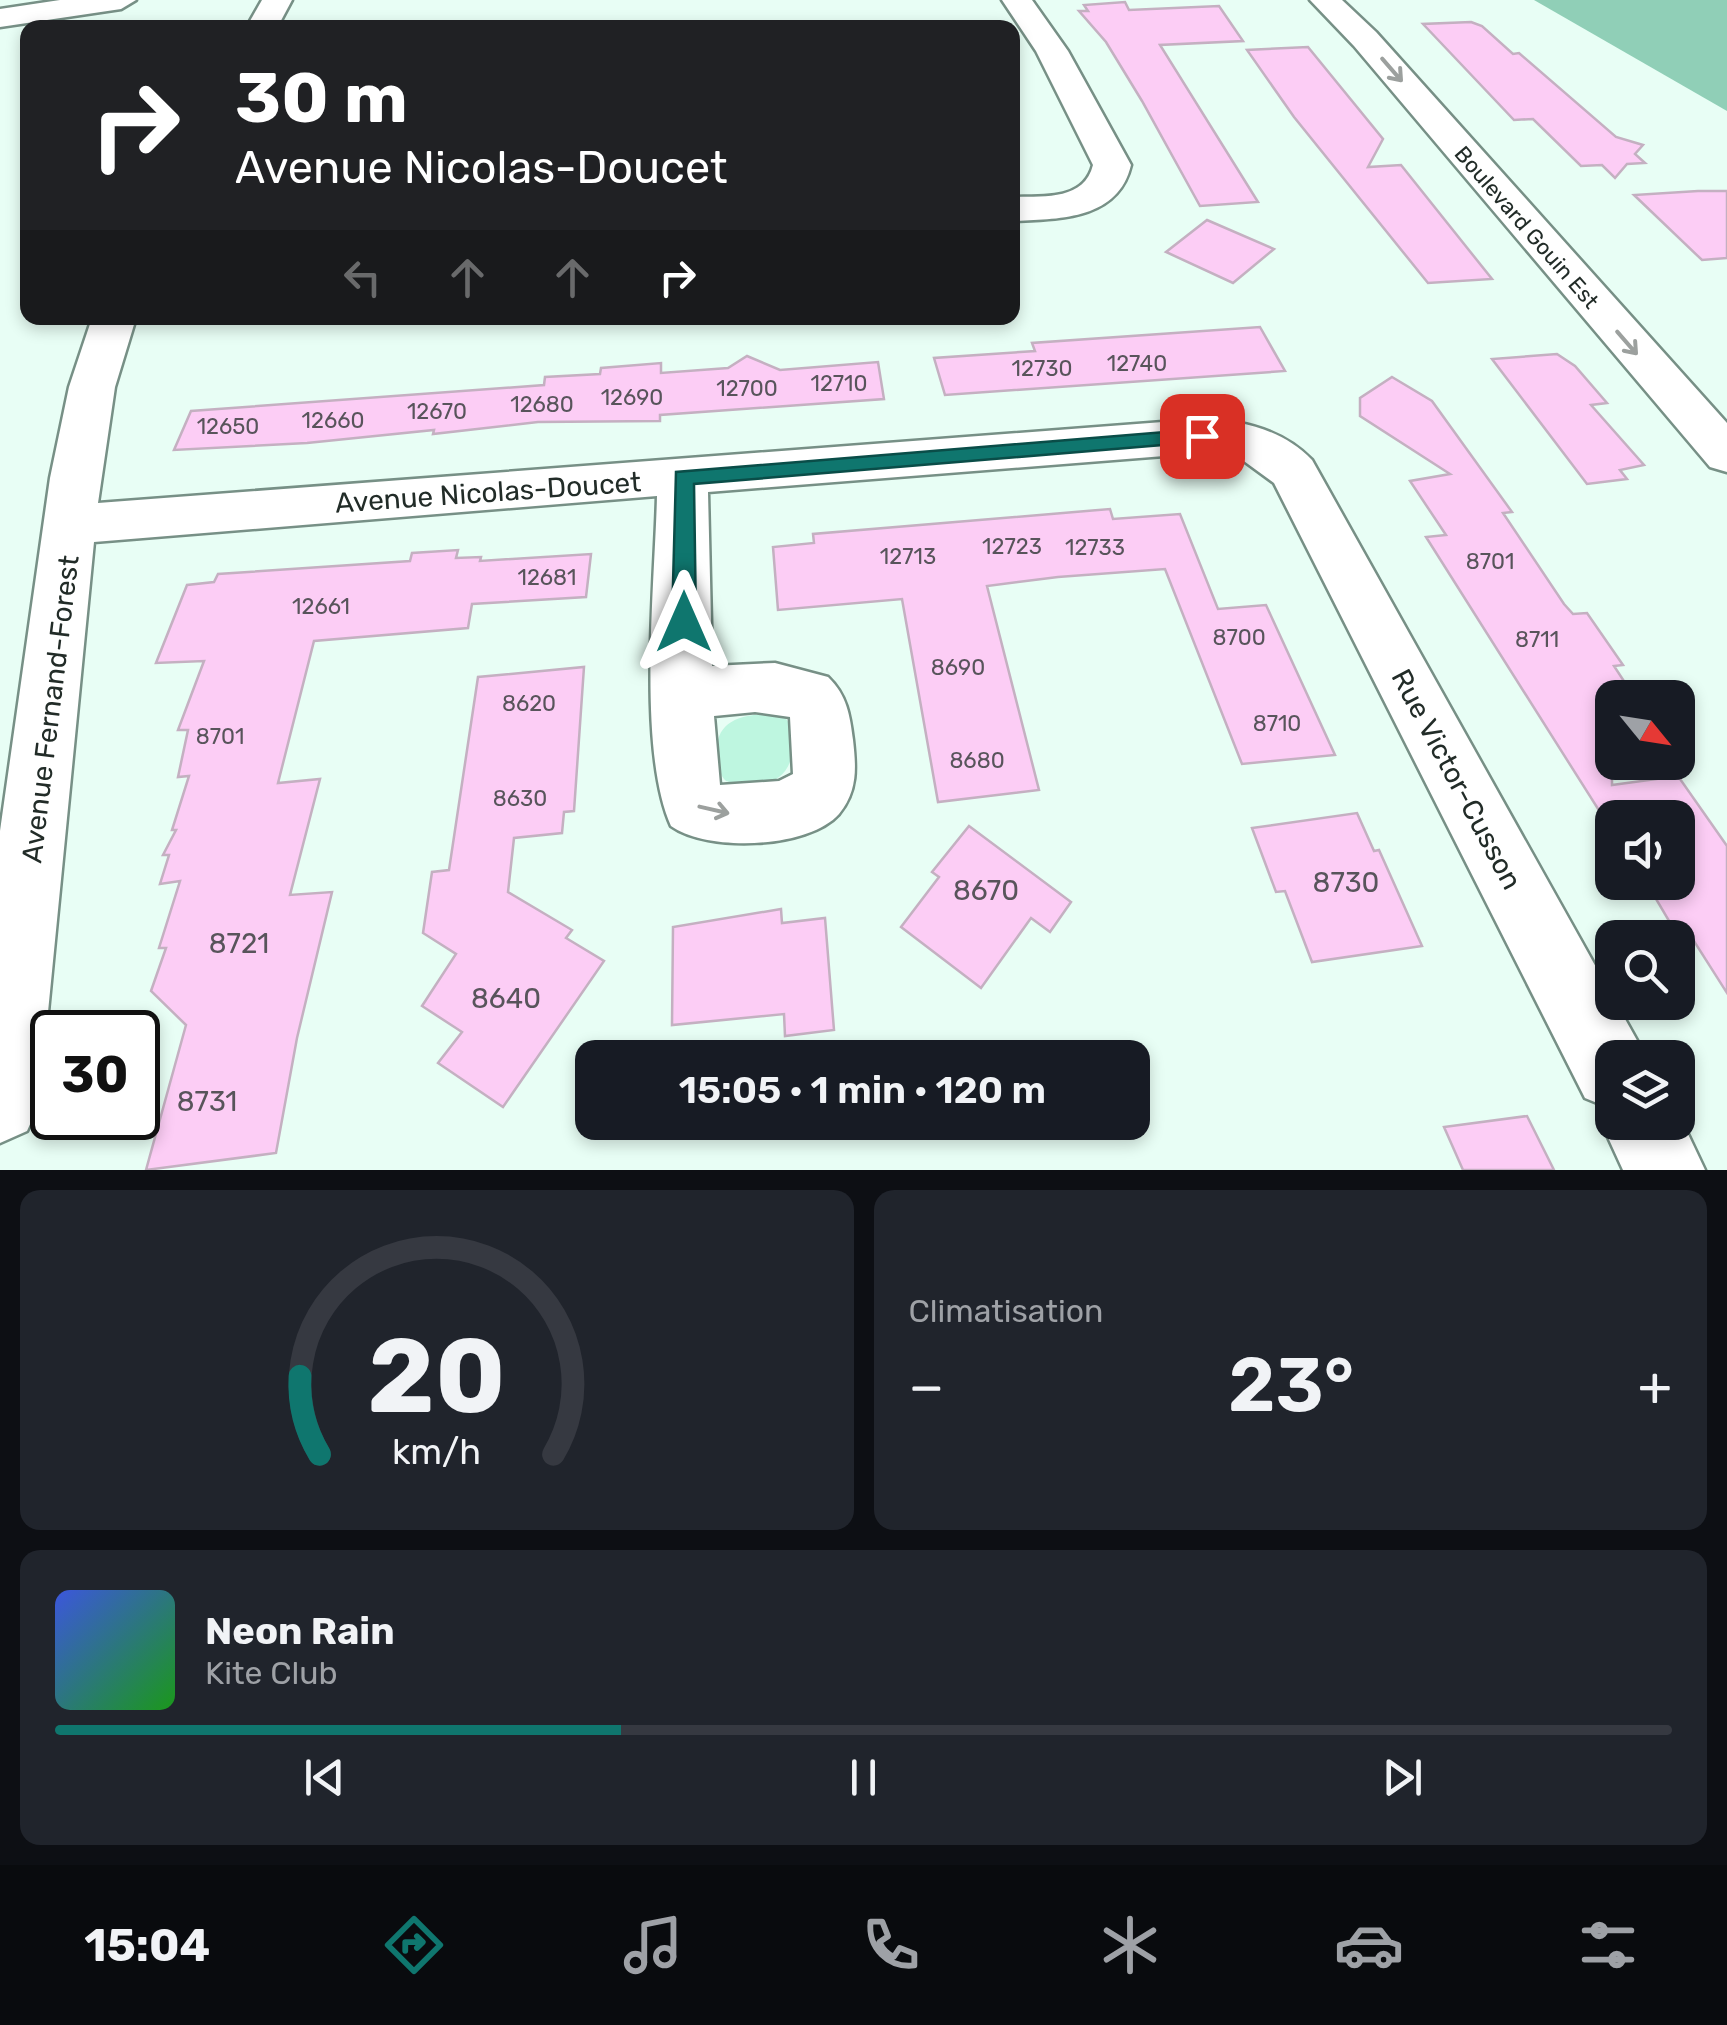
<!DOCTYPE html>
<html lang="fr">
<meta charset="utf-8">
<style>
:root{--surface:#171b24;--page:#20242c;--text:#f1f3f6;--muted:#9ea1a6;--line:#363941;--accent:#0f766e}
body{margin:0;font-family:Rubik,sans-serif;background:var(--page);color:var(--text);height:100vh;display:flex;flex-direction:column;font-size:38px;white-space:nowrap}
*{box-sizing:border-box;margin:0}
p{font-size:32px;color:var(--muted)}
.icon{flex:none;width:55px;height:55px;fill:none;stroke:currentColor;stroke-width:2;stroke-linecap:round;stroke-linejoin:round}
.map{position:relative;height:1170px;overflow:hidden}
.side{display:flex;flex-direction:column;gap:20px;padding:20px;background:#0d0f14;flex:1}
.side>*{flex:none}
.banner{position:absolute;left:20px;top:20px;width:1000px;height:305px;border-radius:20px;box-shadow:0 5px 15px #0003;background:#202124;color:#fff;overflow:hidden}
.needle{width:65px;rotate:120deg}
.buttons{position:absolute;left:1595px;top:680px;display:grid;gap:20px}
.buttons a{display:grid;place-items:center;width:100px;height:100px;border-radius:20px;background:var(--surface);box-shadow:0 5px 15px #0003;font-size:50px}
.speed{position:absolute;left:30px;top:1010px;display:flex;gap:20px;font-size:50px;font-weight:700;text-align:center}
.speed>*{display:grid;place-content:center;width:130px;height:130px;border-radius:50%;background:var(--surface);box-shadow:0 5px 15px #0003;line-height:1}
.speed .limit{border:5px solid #111;border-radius:15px;background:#fff;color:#111}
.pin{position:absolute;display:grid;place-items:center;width:85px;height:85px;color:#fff;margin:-42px;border-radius:20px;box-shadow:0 5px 15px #0006}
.me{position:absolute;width:110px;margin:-55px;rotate:0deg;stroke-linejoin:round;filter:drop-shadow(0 0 8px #0008)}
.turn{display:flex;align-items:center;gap:35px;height:210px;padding:0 50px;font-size:45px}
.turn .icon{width:130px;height:130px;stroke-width:2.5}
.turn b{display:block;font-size:70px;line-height:85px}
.lanes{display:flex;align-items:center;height:95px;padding:0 50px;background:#0003;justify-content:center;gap:50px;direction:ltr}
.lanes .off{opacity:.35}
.big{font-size:75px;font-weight:600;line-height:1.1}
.side .widget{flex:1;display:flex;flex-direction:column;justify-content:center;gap:15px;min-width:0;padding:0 35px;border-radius:20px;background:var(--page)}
.side .dial{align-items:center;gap:0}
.dial svg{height:260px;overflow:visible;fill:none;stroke:var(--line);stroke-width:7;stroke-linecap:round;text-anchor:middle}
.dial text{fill:var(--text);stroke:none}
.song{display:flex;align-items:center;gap:30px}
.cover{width:120px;height:120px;border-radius:15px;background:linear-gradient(135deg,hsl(230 70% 55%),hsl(120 70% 35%))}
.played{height:10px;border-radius:5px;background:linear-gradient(90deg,var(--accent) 35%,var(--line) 35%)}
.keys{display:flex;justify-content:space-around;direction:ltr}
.heat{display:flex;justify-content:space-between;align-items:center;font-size:55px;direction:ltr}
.side .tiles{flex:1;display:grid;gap:20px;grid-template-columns:1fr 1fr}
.widget:last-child{grid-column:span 2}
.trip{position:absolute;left:575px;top:1040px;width:575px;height:100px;border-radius:20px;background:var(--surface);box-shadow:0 5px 15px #0003;font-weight:600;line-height:100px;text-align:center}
.menu{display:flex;height:160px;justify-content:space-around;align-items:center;background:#090b0e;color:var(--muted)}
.menu .icon{width:70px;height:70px}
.menu .selected{color:var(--accent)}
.menu b{font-size:45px;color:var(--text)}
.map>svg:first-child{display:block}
</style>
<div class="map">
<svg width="1727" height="1170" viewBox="0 0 1727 1170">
<rect width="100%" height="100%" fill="#e8fef5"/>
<path fill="#bef6e0" d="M782,715c10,8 9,16 10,28 3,40 -34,49 -66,38 -9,-9 -8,-17 -9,-29 -2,-36 35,-40 65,-37z"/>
<polygon fill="#90cfb7" points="1534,0 1727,0 1727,111"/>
<g fill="#fccdf5" stroke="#c4b0c1" stroke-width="2.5">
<polygon points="1125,2 1129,10 1219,6 1243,41 1160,45 1258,202 1200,206 1142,101 1106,42 1079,11 1088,11 1084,5"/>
<polygon points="1471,22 1482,26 1513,54 1519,53 1616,137 1643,145 1635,154 1645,163 1627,164 1615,178 1602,165 1581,166 1533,119 1514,120 1423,24"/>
<polygon points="1308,47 1383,139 1368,167 1401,165 1492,279 1428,283 1294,117 1247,50"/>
<polygon points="1698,191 1727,191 1727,258 1702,260 1634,195"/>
<polygon points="1207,220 1274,249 1233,283 1166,252"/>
<polygon points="1260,327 1285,371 945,395 934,358 1035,351 1032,343"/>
<polygon points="1557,354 1575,366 1607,403 1591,405 1644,465 1620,470 1627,479 1587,484 1492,359"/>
<polygon points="747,356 780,370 878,362 884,399 660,415 660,421 538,422 433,434 434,430 307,443 174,450 191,411 544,385 545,377 600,374 601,368 661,363 661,373 728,368"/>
<polygon points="1392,377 1432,401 1512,512 1503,513 1564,604 1573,614 1587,613 1623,665 1614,666 1635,698 1612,698 1612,785 1678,776 1727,846 1727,993 1694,941 1682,943 1646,882 1678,882 1678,818 1612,818 1612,831 1426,537 1446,535 1410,481 1450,474 1360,416 1360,398"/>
<polygon points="1110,509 1113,519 1180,514 1218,609 1266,605 1335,755 1242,764 1165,569 1058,577 987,586 1039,790 938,802 902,599 778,610 773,547 814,543 813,534"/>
<polygon points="458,550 456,558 481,557 480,561 591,554 586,597 472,604 468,628 314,641 278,783 320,779 290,895 332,892 297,1038 276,1153 146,1170 186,1025 151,991 166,948 159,948 180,881 160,884 169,855 163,855 176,830 172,830 189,776 178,777 188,730 178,730 204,661 156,663 187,585 214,582 218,574 410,561 412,553"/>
<polygon points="584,667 574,811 564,812 562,833 514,838 508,892 572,930 566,938 604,961 503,1107 438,1063 462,1032 422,1006 456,954 423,933 432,872 449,870 478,677"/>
<polygon points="1357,813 1374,851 1379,850 1422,946 1312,962 1285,891 1276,892 1252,828"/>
<polygon points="969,826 1071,902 1050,932 1031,918 981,988 901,927 939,877 932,872"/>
<polygon points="781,909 782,923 825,918 834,1030 785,1036 784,1014 672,1025 673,927"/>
<polygon points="1527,1116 1554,1170 1463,1170 1444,1127"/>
</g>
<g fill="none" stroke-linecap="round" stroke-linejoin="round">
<g stroke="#779086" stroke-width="5">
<g id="minor">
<polygon points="60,0 136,0 121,9 0,27 0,9"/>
<polygon points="262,0 292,0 277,28 246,28"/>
<path d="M1002,0h30l36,51 63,114c-13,55 -72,54 -119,56v-24c31,-1 72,4 81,-32l-57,-114z"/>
<polygon points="1310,0 1342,0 1376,32 1727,423 1727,472 1710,467 1354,46"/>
<path d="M92,318h44l-21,69 -17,116 1104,-84c41,1 81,11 110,41l327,584 5,14h-32v64h66v-9l27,57h-82l-22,-48 6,-15 -22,-9 -311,-615 -37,-27 -35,-3 -494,39 4,174 63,-3 53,14c19,18 22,39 25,63 3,27 5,51 -14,74 -31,35 -132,38 -168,12 -34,-76 -16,-243 -14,-330l-563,46 -55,562 -12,27 -27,12v-312l50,-353 19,-91zM755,712l35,5 3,57 -14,7 -59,4 -6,-69z"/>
</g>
</g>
<use href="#minor" fill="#fff" fill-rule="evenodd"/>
</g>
<defs><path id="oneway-shaft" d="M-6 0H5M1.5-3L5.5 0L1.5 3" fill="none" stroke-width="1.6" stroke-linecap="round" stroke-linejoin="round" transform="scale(2.5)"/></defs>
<g stroke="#9ca09e">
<use href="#oneway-shaft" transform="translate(1392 70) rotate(49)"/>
<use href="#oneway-shaft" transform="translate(1627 343) rotate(49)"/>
<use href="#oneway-shaft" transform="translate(714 810) rotate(13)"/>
</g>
<polygon fill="#0f766e" stroke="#0a4d48" stroke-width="2.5" points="1202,429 1213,436 1210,441 694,484 696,622 684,632 672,622 676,472"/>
<g text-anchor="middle" stroke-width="8" stroke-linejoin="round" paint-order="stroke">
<g font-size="22" fill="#222c28" stroke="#fff">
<text transform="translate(1527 227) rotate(49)" y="8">Boulevard Gouin Est</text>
</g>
<g font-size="22" fill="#58545b">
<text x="1137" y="371">12740</text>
<text x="1042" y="376">12730</text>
<text x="839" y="391">12710</text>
<text x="747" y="396">12700</text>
<text x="632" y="405">12690</text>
<text x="542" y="412">12680</text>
<text x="437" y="419">12670</text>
<text x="333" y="428">12660</text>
<text x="228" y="434">12650</text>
<text x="1012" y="554">12723</text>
<text x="1095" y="555">12733</text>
<text x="908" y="564">12713</text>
<text x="1490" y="569">8701</text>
<text x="547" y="585">12681</text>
<text x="321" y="614">12661</text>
<text x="1239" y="645">8700</text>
<text x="1537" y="647">8711</text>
<text x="958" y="675">8690</text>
<text x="529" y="711">8620</text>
<text x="1277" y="731">8710</text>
<text x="220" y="744">8701</text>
<text x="977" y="768">8680</text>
<text x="520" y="806">8630</text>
</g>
<g font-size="28" fill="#222c28" stroke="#fff">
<text transform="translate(488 492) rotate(-4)" y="10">Avenue Nicolas-Doucet</text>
<text transform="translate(50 709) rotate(-83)" y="10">Avenue Fernand-Forest</text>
<text transform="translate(1457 779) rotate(62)" y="10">Rue Victor-Cusson</text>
</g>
<g font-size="28" fill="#58545b">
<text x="1346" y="892">8730</text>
<text x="986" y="900">8670</text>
<text x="239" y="953">8721</text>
<text x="506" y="1008">8640</text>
<text x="207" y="1111">8731</text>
</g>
</g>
</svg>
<div class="buttons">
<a><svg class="needle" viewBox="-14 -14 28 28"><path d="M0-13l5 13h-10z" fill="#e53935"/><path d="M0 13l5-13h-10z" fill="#9ea1a6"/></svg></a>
<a><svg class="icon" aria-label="sound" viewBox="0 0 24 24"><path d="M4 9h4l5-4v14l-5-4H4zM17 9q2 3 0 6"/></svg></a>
<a><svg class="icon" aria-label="search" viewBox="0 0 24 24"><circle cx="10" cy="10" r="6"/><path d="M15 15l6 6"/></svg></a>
<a><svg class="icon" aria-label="layers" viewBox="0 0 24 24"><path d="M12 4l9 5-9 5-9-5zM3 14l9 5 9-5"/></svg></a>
</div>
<div class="speed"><div class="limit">30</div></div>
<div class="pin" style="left:1202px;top:436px;background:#d93025"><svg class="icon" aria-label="arrive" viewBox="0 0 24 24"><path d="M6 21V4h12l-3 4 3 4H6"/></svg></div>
<svg class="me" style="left:684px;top:622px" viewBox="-20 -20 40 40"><path d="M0-17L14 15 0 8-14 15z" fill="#0f766e" stroke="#fff" stroke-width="4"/></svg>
<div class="trip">15:05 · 1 min · 120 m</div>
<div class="banner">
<div class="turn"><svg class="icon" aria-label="right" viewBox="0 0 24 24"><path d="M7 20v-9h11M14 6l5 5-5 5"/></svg><div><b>30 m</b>Avenue Nicolas-Doucet</div></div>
<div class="lanes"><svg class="icon off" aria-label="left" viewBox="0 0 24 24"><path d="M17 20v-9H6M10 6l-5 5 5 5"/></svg><svg class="icon off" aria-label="ahead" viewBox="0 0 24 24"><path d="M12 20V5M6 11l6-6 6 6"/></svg><svg class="icon off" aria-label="ahead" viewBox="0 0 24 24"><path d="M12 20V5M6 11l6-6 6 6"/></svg><svg class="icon" aria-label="right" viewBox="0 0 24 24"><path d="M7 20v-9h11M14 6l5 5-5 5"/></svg></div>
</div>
</div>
<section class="side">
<div class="tiles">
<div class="widget dial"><svg viewBox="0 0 100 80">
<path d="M14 69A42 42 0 1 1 86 69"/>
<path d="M14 69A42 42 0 0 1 8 45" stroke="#0f766e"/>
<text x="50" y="56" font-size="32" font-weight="700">20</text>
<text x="50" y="72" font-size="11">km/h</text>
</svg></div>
<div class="widget"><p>Climatisation</p>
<div class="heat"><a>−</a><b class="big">23°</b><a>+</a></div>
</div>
<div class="widget">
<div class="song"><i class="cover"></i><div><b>Neon Rain</b><p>Kite Club</p></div></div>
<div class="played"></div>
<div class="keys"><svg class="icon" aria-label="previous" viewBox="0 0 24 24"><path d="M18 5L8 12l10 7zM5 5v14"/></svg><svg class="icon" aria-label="pause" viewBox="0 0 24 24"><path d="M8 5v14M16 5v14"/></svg><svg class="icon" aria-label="next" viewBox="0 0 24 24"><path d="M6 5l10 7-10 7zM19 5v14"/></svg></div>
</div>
</div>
</section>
<nav class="menu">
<b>15:04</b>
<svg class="icon selected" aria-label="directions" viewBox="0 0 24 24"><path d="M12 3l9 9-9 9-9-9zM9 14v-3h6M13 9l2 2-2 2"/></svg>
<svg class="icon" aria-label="music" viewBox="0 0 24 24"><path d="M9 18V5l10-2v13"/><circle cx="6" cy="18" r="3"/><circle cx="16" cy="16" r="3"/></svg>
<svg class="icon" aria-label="phone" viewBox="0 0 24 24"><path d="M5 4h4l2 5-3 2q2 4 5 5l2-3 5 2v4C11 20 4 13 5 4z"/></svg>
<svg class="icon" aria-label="climate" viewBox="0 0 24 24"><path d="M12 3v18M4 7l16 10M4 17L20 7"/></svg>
<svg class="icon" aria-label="car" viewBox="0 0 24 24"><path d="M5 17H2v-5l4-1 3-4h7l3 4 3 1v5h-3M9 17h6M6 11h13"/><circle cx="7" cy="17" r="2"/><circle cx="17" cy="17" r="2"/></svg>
<svg class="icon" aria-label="filters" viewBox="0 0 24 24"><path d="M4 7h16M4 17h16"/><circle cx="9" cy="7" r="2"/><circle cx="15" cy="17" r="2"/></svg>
</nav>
